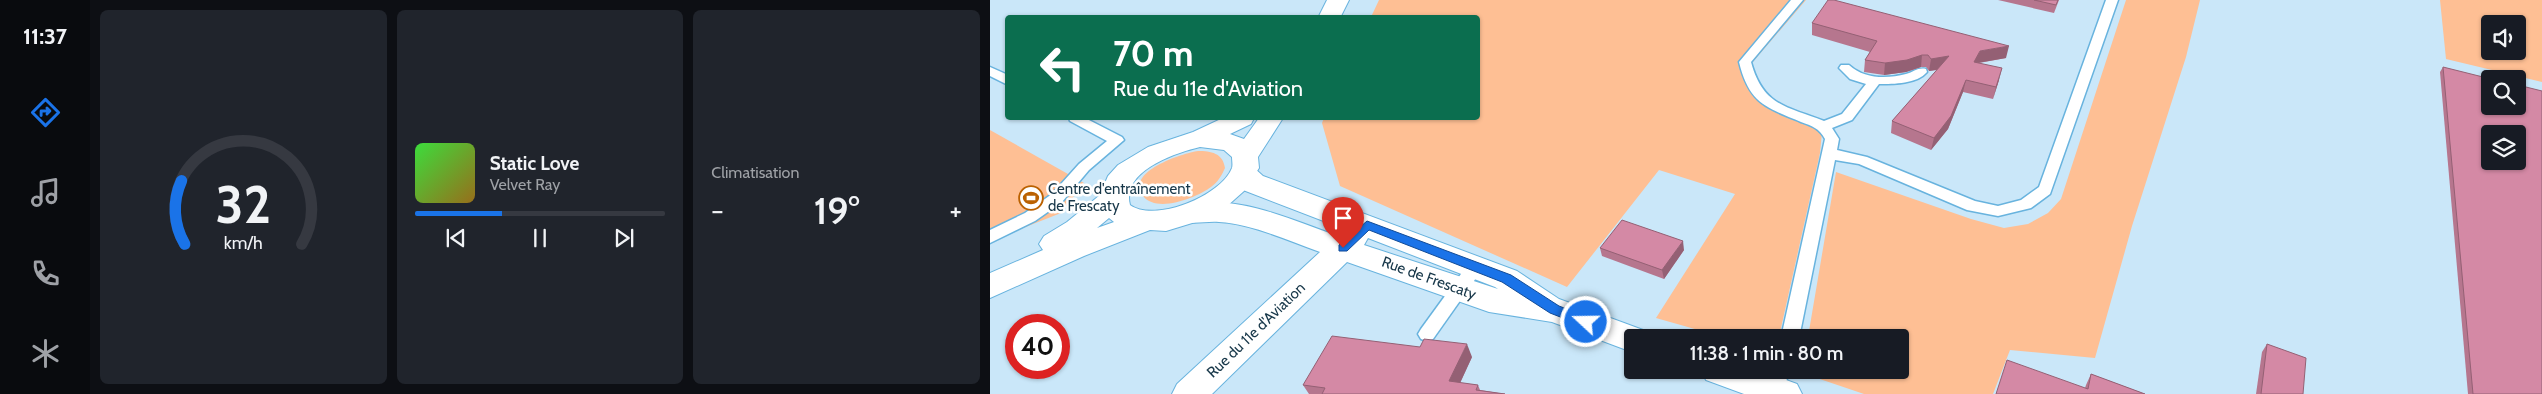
<!DOCTYPE html>
<html lang="fr">
<meta charset="utf-8">
<style>
:root{--surface:#171b24;--page:#20242c;--text:#f1f3f6;--muted:#9ea1a6;--line:#363941;--accent:#1a73e8}
body{margin:0;font-family:Cabin,sans-serif;background:var(--page);color:var(--text);height:100vh;display:flex;flex-direction:column;font-size:19px;white-space:nowrap}
*{box-sizing:border-box;margin:0}
p{font-size:16px;color:var(--muted)}
.icon{flex:none;width:28px;height:28px;fill:none;stroke:currentColor;stroke-width:2;stroke-linecap:round;stroke-linejoin:round}
.map{position:relative;flex:1;overflow:hidden}
.panel{display:flex;flex-direction:column;gap:10px;padding:10px;background:#0d0f14;width:900px}
.panel>*{flex:none}
.top-card{position:absolute;left:15px;top:15px;width:475px;height:105px;border-radius:5px;box-shadow:0 1px 4px #0004;background:#0b6e4f;color:#fff;overflow:hidden}
.fabs{position:absolute;left:1491px;top:15px;display:grid;gap:10px}
.fabs a{display:grid;place-items:center;width:45px;height:45px;border-radius:5px;background:var(--surface);box-shadow:0 1px 4px #0004;font-size:25px}
.speed{position:absolute;left:15px;top:314px;display:flex;gap:10px;font-size:25px;font-weight:700;text-align:center}
.speed>*{display:grid;place-content:center;width:65px;height:65px;border-radius:50%;background:var(--surface);box-shadow:0 1px 4px #0004;line-height:1}
.speed .limit{border:8px solid #d22;background:#fff;color:#111}
.pin{position:absolute;display:grid;place-items:center;width:42px;height:42px;color:#fff;margin:-51px -21px;border-radius:50% 50% 50% 0;rotate:-45deg;box-shadow:0 0 5px #0007}
.pin .icon{rotate:45deg}
.me{position:absolute;width:55px;margin:-28px;rotate:291deg;stroke-linejoin:round;filter:drop-shadow(0 0 4px #0008)}
.turn{display:flex;align-items:center;gap:18px;height:105px;padding:0 25px;font-size:22px}
.turn .icon{width:65px;height:65px;stroke-width:2.5}
.turn b{display:block;font-size:35px;line-height:42px}
.big{font-size:38px;font-weight:600;line-height:1.1}
.panel .tile{flex:1;display:flex;flex-direction:column;justify-content:center;gap:8px;min-width:0;padding:0 18px;border-radius:8px;background:var(--page)}
.panel .dial{align-items:center;gap:0}
.dial svg{height:130px;overflow:visible;fill:none;stroke:var(--line);stroke-width:7;stroke-linecap:round;text-anchor:middle}
.dial text{fill:var(--text);stroke:none}
.song{display:flex;align-items:center;gap:15px}
.cover{width:60px;height:60px;border-radius:8px;background:linear-gradient(135deg,hsl(120 70% 55%),hsl(40 70% 35%))}
.played{height:5px;border-radius:2px;background:linear-gradient(90deg,var(--accent) 35%,var(--line) 35%)}
.keys{display:flex;justify-content:space-around;direction:ltr}
.heat{display:flex;justify-content:space-between;align-items:center;font-size:28px;direction:ltr}
.panel .tiles{flex:1;display:grid;gap:10px;grid-template-columns:repeat(3,1fr)}
.trip{position:absolute;left:634px;top:329px;width:285px;height:50px;border-radius:5px;background:var(--surface);box-shadow:0 1px 4px #0004;font-weight:600;line-height:50px;text-align:center}
main{display:flex;flex:1;min-height:0}
.dock{display:flex;flex-direction:column;width:90px;justify-content:space-around;align-items:center;background:#090b0e;color:var(--muted)}
.dock .icon{width:35px;height:35px}
.dock .active{color:var(--accent)}
.dock b{font-size:22px;color:var(--text)}
.map>svg:first-child{display:block}
</style>
<main>
<nav class="dock">
<b>11:37</b>
<svg class="icon active" aria-label="directions" viewBox="0 0 24 24"><path d="M12 3l9 9-9 9-9-9zM9 14v-3h6M13 9l2 2-2 2"/></svg>
<svg class="icon" aria-label="music" viewBox="0 0 24 24"><path d="M9 18V5l10-2v13"/><circle cx="6" cy="18" r="3"/><circle cx="16" cy="16" r="3"/></svg>
<svg class="icon" aria-label="phone" viewBox="0 0 24 24"><path d="M5 4h4l2 5-3 2q2 4 5 5l2-3 5 2v4C11 20 4 13 5 4z"/></svg>
<svg class="icon" aria-label="climate" viewBox="0 0 24 24"><path d="M12 3v18M4 7l16 10M4 17L20 7"/></svg>
</nav>
<section class="panel">
<div class="tiles">
<div class="tile dial"><svg viewBox="0 0 100 80">
<path d="M14 69A42 42 0 1 1 86 69"/>
<path d="M14 69A42 42 0 0 1 12 30" stroke="#1a73e8"/>
<text x="50" y="56" font-size="32" font-weight="700">32</text>
<text x="50" y="72" font-size="11">km/h</text>
</svg></div>
<div class="tile">
<div class="song"><i class="cover"></i><div><b>Static Love</b><p>Velvet Ray</p></div></div>
<div class="played"></div>
<div class="keys"><svg class="icon" aria-label="previous" viewBox="0 0 24 24"><path d="M18 5L8 12l10 7zM5 5v14"/></svg><svg class="icon" aria-label="pause" viewBox="0 0 24 24"><path d="M8 5v14M16 5v14"/></svg><svg class="icon" aria-label="next" viewBox="0 0 24 24"><path d="M6 5l10 7-10 7zM19 5v14"/></svg></div>
</div>
<div class="tile"><p>Climatisation</p>
<div class="heat"><a>−</a><b class="big">19°</b><a>+</a></div>
</div>
</div>
</section>
<div class="map">
<svg width="1552" height="394" viewBox="0 0 1552 394">
<rect width="100%" height="100%" fill="#cae7f9"/>
<g fill="#febf94" fill-rule="evenodd">
<path d="M389,0h427l-54,63c8,42 35,44 71,58l-3,32 -41,184h-56l-67,-19 79,-124 -76,-24 -92,117 -227,-101 -18,-63 2,-5h154v-100l-107,-1z"/>
<polygon points="1136,0 1210,0 1196,57 1142,226 1105,358 1020,350 1003,394 874,394 812,373 813,370 910,370 910,338 818,337 846,172 981,219 1014,228 1038,224 1058,213 1071,199"/>
<path d="M1450,0h102v82l-96,-23zM1500,24h28v27h-28z"/>
<polygon points="0,130 94,183 71,213 0,241"/>
<path d="M208,151c13,0 25,2 27,17 -3,7 -7,14 -14,19 -13,10 -54,27 -68,9 -19,-24 40,-43 55,-45z"/>
</g>
<g fill="none" stroke-linecap="round" stroke-linejoin="round">
<g stroke="#68b3de" stroke-width="3">
<g id="service">
<path d="M801,0h12l-52,62c12,44 35,44 73,59l18,-7 24,-30 -16,-5 -11,-11 2,-3h8c15,14 38,14 57,9 8,-2 12,-7 20,-5l1,3c-10,12 -33,12 -48,12l-27,36 -20,8 7,11 -2,11 30,7 108,44 23,5 23,-6 18,-13 67,-187h12l-68,194 -19,14 -33,8 -31,-6 -108,-46 -24,-4 -36,178h-18l44,-199c-6,-11 -13,-13 -24,-17 -36,-15 -52,-19 -62,-60z"/>
<polygon points="0,67 18,75 18,85 0,76"/>
<polygon points="79,118 95,118 132,137 134,140 99,170 72,202 45,221 0,243 0,230 35,213 62,194 89,164 117,141 80,121"/>
<polygon points="485,261 491,263 493,267 491,271 443,339 437,341 431,339 428,334 431,329 479,263"/>
<polygon points="783,370 801,370 790,394 776,394 774,390"/>
</g>
</g>
<g stroke="#68b3de" stroke-width="2">
<g id="tertiary">
<path d="M254,165l9,2 10,9 254,95 42,28 84,31 4,8h-15v14l-80,-30 -63,-10 -142,-50 -135,132h-40l5,-10 143,-132c-32,-11 -67,-28 -101,-30 -14,-1 -25,3 -39,-1l-4,-7 4,-7c52,-16 109,12 158,29l9,-6 -104,-40 -12,-16 4,-7zM378,238l127,49 3,2 -134,-44z"/>
<polygon points="711,370 769,370 807,384 812,394 754,394 716,380"/>
</g>
</g>
<g stroke="#68b3de" stroke-width="2">
<g id="secondary">
<polygon points="337,0 359,0 350,18 328,18"/>
<path d="M233,118h31l-3,6 -21,10 14,5 15,-21h24l-25,39 1,11 -15,23 -18,16 -24,13 -36,11 -16,-1 -66,26 -94,42v-25l53,-23 -4,-6 5,-8 23,-14 33,-27 8,-19 10,-11 30,-18 45,-15zM210,147l24,3 8,7c0,3 1,8 0,11 -11,28 -77,55 -102,37 -9,-34 45,-52 70,-58zM119,218l5,4 -17,6z"/>
</g>
</g>
<use href="#service" fill="#fff" fill-rule="evenodd"/>
<use href="#tertiary" fill="#fff" fill-rule="evenodd"/>
<use href="#secondary" fill="#fff" fill-rule="evenodd"/>
</g>
<g fill="#b6768e">
<polygon points="1008,0 1069,0 1064,13"/>
<polygon points="822,23 1016,58 989,63 1009,80 1003,99 973,92 958,129 941,150 901,133 902,121 947,70 939,71 936,67 931,67 916,72 894,75 874,72 875,60 880,52 822,35"/>
<polygon points="1453,67 1552,394 1478,394 1450,72"/>
<polygon points="610,248 694,250 674,279 612,256"/>
<polygon points="1277,344 1313,394 1266,394 1272,352"/>
<polygon points="482,357 470,383 488,385 490,390 515,394 319,394 313,385"/>
<polygon points="1101,374 1155,394 1006,394 1095,388 1096,385"/>
</g>
<g fill="#946074">
<polygon points="1019,46 1016,58 987,63 984,62 990,51"/>
<polygon points="932,55 931,67 916,72 894,75 895,63"/>
<polygon points="959,56 957,68 939,71 941,59"/>
<polygon points="1012,68 1009,80 1003,99 1006,87"/>
<polygon points="976,80 973,92 958,129 941,150 944,138"/>
<polygon points="693,241 694,250 674,279 672,270"/>
<polygon points="477,344 482,357 465,394 459,381"/>
</g>
<g fill="#d489a5" stroke="#946074" fill-rule="evenodd">
<polygon points="838,0 844,0 1019,46 990,51 984,62 1012,68 1006,87 976,80 961,116 944,138 902,121 959,56 941,59 938,55 932,55 917,60 895,63 875,60 887,41 822,23"/>
<polygon points="1044,0 1068,0 1066,5"/>
<path d="M1453,67l48,12h-1v27h28v-21l24,6v303h-69zM1500,134h28v27h-28z"/>
<polygon points="632,220 693,241 672,270 610,248"/>
<polygon points="342,336 430,347 434,339 477,344 459,381 488,385 486,390 515,394 332,394 335,388 313,385"/>
<polygon points="1277,344 1316,358 1313,394 1271,394"/>
<polygon points="1017,360 1098,389 1101,374 1155,394 1006,394"/>
</g>
<polygon fill="#1a73e8" stroke="#114b97" points="377,221 521,275 569,306 600,318 602,322 596,327 560,313 512,282 379,230 357,251 349,251 349,245"/>
<defs>
<g id="stadium-ring" transform="scale(1.25)"><circle r="9.5" fill="#fff" stroke="#bb6101" stroke-width="1.5"/><path d="M0-5a6.5 5 0 1 0 0 10a6.5 5 0 1 0 0-10ZM-3.5-1.8h7v3.6h-7Z" fill="#bb6101"/></g>
</defs>
<g fill-rule="evenodd">
<use href="#stadium-ring" x="41" y="198"/>
</g>
<g text-anchor="middle" stroke-width="5" stroke-linejoin="round" paint-order="stroke">
<g font-size="15" fill="#173749" stroke="#fff" text-anchor="start">
<text x="58" y="194">Centre d'entraînement<tspan x="58" dy="17">de Frescaty</tspan></text>
</g>
<g font-size="15" fill="#173749" stroke="#fff">
<text transform="translate(439 278) rotate(20)" y="5">Rue de Frescaty</text>
<text transform="translate(266 330) rotate(-44)" y="5">Rue du 11e d'Aviation</text>
</g>
</g>
</svg>
<div class="fabs">
<a><svg class="icon" aria-label="sound" viewBox="0 0 24 24"><path d="M4 9h4l5-4v14l-5-4H4zM17 9q2 3 0 6"/></svg></a>
<a><svg class="icon" aria-label="search" viewBox="0 0 24 24"><circle cx="10" cy="10" r="6"/><path d="M15 15l6 6"/></svg></a>
<a><svg class="icon" aria-label="layers" viewBox="0 0 24 24"><path d="M12 4l9 5-9 5-9-5zM3 14l9 5 9-5"/></svg></a>
</div>
<div class="speed"><div class="limit">40</div></div>
<div class="pin" style="left:353px;top:248px;background:#d93025"><svg class="icon" aria-label="arrive" viewBox="0 0 24 24"><path d="M6 21V4h12l-3 4 3 4H6"/></svg></div>
<svg class="me" style="left:596px;top:322px" viewBox="-20 -20 40 40"><circle r="17" fill="#1a73e8" stroke="#fff" stroke-width="3"/><path d="M0-11L8 9 0 5-8 9z" fill="#fff"/></svg>
<div class="trip">11:38 · 1 min · 80 m</div>
<div class="top-card">
<div class="turn"><svg class="icon" aria-label="left" viewBox="0 0 24 24"><path d="M17 20v-9H6M10 6l-5 5 5 5"/></svg><div><b>70 m</b>Rue du 11e d'Aviation</div></div>
</div>
</div>
</main>
